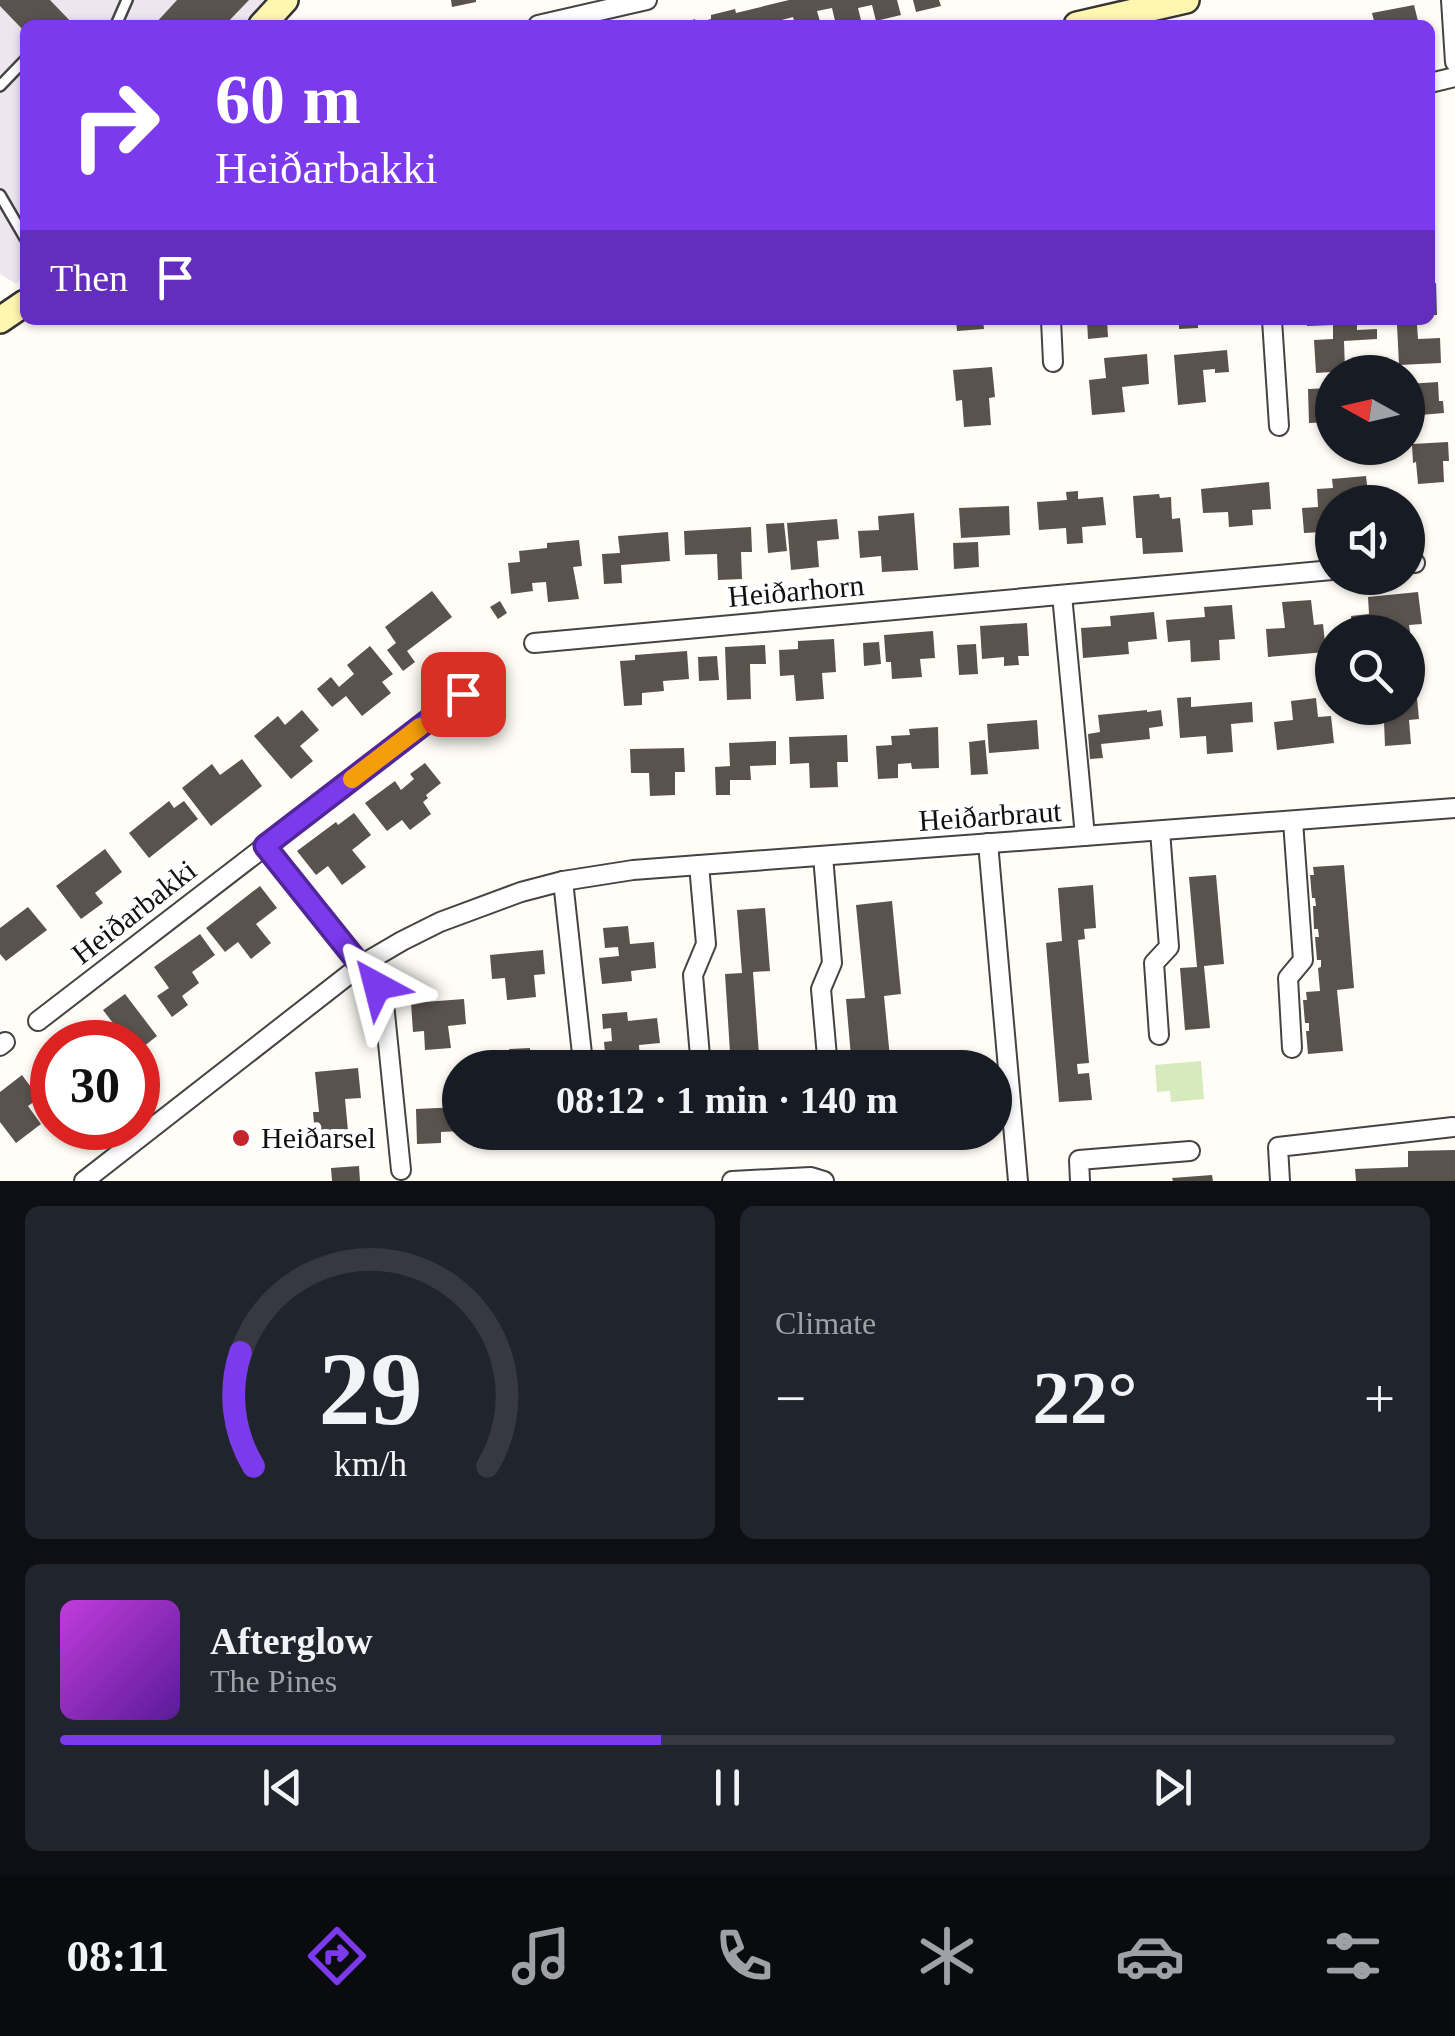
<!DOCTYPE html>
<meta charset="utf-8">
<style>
:root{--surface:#171b24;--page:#20242c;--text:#f1f3f6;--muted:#9ea1a6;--line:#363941;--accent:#7c3aed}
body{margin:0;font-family:Georgia,serif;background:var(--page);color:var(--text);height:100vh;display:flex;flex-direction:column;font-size:38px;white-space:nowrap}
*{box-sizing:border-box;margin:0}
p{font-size:32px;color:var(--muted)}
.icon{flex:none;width:55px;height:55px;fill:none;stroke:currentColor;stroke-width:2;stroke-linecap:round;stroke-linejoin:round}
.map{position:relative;height:1181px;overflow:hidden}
.drawer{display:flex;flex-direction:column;gap:25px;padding:25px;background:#0d0f14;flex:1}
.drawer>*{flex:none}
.hud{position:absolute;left:20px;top:20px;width:1415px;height:305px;border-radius:15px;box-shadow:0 2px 8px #0004;background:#7c3aed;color:#fff;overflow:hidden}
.needle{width:65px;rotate:278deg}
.buttons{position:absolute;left:1315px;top:355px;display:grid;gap:20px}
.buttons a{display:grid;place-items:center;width:110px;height:110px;border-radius:50%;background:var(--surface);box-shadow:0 2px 8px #0004;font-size:50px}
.speed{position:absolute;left:30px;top:1020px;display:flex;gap:20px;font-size:50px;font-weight:700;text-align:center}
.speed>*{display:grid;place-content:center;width:130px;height:130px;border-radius:50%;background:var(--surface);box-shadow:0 2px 8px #0004;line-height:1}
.speed .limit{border:15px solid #d22;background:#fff;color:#111}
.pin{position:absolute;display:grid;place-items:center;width:85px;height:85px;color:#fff;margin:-42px;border-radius:20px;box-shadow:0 5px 15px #0006}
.me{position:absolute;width:110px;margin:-55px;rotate:322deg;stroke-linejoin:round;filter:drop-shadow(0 0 8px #0008)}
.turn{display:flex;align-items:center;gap:35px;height:210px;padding:0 30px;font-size:45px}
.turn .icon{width:130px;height:130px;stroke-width:2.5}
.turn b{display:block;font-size:70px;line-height:85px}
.then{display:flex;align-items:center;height:95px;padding:0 30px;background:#0003;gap:20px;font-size:38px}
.big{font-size:75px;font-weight:700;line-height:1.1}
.drawer .card{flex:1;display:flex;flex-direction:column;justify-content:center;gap:15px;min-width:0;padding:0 35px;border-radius:15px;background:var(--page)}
.drawer .dial{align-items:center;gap:0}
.dial svg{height:260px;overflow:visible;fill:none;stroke:var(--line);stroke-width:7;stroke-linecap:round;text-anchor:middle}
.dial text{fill:var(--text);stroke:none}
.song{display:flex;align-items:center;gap:30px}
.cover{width:120px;height:120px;border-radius:15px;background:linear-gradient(135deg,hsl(290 70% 55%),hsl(270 70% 35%))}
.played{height:10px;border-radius:5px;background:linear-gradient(90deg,var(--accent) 45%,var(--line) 45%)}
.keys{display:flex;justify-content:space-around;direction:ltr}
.heat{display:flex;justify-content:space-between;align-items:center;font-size:55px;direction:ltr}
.drawer .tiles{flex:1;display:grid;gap:25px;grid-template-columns:1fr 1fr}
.card:last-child{grid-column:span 2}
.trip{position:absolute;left:442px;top:1050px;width:570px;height:100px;border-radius:50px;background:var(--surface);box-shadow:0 2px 8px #0004;font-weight:700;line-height:100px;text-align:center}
.menu{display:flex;height:160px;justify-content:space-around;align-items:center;background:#090b0e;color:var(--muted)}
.menu .icon{width:70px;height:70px}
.menu .on{color:var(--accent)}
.menu b{font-size:45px;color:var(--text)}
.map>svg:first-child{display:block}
</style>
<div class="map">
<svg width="1455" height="1181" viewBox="0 0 1455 1181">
<rect width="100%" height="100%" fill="#fffdf5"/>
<polygon fill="#eee6ef" points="0,0 285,0 262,25 25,25 25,274 16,284 0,274"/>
<polygon fill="#d5ebbd" points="1201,1061 1204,1099 1171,1102 1170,1091 1157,1092 1155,1065"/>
<g fill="#5a524d">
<polygon points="0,0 50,0 74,25 25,25 25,32 0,6"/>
<polygon points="177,0 249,0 225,25 154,25"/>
<polygon points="451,0 476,0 476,2 452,7"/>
<polygon points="789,0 897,0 901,15 876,21 872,5 858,8 862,24 857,25 836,25 832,8 817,11 821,25 795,25 793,17 778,21 779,25 678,25 695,19 696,23 711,19 711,15 735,9 736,13"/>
<polygon points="913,0 939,0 941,6 916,12"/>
<polygon points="1414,5 1419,25 1375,25 1372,13"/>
<polygon points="1430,283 1436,283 1437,315 1430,315"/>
<polygon points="956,320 983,320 984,329 957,331"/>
<polygon points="1087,320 1107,320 1108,337 1088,339"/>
<polygon points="1179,320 1198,320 1198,328 1179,329"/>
<polygon points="1306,320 1357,320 1357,330 1377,329 1377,339 1344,341 1345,371 1316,373 1314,340 1333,339 1333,325 1307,326"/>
<polygon points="1397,325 1417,325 1418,339 1440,338 1441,363 1399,365"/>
<polygon points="1227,350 1229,372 1215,373 1215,369 1203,370 1206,402 1178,405 1174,355"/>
<polygon points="1147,354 1149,384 1122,387 1125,412 1092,415 1089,380 1106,378 1104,358"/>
<polygon points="992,367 995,397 989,398 991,425 964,427 962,400 956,401 953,370"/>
<polygon points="1438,382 1439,401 1443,401 1444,413 1408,416 1408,384"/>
<polygon points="1332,388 1332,422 1309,423 1308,389"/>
<polygon points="1448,442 1449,461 1443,461 1444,482 1418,484 1416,462 1413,463 1412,444"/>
<polygon points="1366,476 1369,502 1332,502 1332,522 1323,522 1323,532 1304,533 1302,508 1318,507 1317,489 1333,488 1332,479"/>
<polygon points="1269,482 1271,509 1252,510 1253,525 1229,527 1228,512 1203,513 1201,489"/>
<polygon points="1078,491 1078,499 1103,497 1106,525 1082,527 1083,543 1067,544 1066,528 1039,530 1037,502 1067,500 1066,492"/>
<polygon points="1159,494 1160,498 1171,497 1172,519 1180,518 1183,552 1143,554 1142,538 1136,538 1133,496"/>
<polygon points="1009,506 1010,535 961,538 959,508"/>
<polygon points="914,513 918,570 882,572 881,556 860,558 858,531 879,530 878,516"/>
<polygon points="837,519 839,539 817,541 819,567 791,570 787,523"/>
<polygon points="784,523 787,551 768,553 766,524"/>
<polygon points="751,527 752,552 741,552 742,579 718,580 717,554 685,555 684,531"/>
<polygon points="668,532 670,561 621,565 622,583 604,584 602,554 620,553 618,536"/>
<polygon points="579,540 582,566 573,567 579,599 548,602 546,582 532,583 533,591 511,594 508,563 520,562 519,551 547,548 547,543"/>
<polygon points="978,542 979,567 954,569 953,543"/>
<polygon points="432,591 452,617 407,651 415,662 403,671 387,650 396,643 385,627"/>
<polygon points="1418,592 1422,624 1409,625 1410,632 1398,632 1397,626 1370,629 1371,632 1353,632 1351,616 1369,614 1368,597"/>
<polygon points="1311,600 1314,625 1323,624 1326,652 1268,657 1266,629 1285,628 1282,602"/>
<polygon points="500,601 507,613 498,619 490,607"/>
<polygon points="1232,605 1235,639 1219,640 1220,660 1191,662 1190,640 1168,642 1166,620 1205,617 1204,607"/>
<polygon points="1154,612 1157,639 1128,642 1129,654 1083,658 1081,628 1111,626 1110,616"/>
<polygon points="1027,623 1029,656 1018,656 1019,665 1004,666 1004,657 982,659 980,626"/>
<polygon points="933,631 935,658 920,659 922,677 892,679 891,662 886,662 884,635"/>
<polygon points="834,639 836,672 822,673 824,699 796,701 794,675 780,676 779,650 798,649 798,641"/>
<polygon points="879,642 881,664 864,666 863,643"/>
<polygon points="976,644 978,674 959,675 957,645"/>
<polygon points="765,645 766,664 750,664 751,699 727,700 725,647"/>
<polygon points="370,646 393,674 382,682 391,693 362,716 346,696 332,707 317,689 331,677 339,687 354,674 347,665"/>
<polygon points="687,651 689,679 663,681 664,691 642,693 642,705 624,706 620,661 635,660 635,655"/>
<polygon points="717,656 719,680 699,681 698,657"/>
<polygon points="1416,688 1419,719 1409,720 1411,744 1385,746 1384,722 1363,724 1362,708 1408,708 1408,689"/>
<polygon points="1191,697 1191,707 1252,702 1253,722 1231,724 1233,752 1207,754 1206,736 1180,738 1177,698"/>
<polygon points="1316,698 1318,717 1331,716 1334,743 1277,750 1274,722 1293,720 1291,701"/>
<polygon points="302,710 319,730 300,746 313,761 291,779 254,736 278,716 285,725"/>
<polygon points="1147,710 1147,712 1161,710 1163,726 1149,728 1150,739 1101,744 1103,758 1090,759 1088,734 1100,732 1098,715"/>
<polygon points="1037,720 1039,749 989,753 987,724"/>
<polygon points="938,727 939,768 912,769 911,763 898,764 898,778 878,779 876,746 892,745 891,736 910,735 909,729"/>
<polygon points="847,735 848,762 837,762 838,787 810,788 809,763 790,764 789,737"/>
<polygon points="985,740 988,774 971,775 969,742"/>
<polygon points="776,741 776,765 750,766 751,780 730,780 730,795 716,795 715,767 730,766 729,743"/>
<polygon points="684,748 685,772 675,772 675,795 650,796 649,773 631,773 630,749"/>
<polygon points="242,759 262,786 211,826 182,788 212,764 220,775"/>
<polygon points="425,763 441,783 426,795 428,798 423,802 431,814 410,830 402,820 387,831 365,803 395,781 401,790 414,779 410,774"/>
<polygon points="169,801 174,808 184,801 198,819 149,858 129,833"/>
<polygon points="354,813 371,835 352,850 366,867 342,885 328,866 316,875 297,851 336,822 338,825"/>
<polygon points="105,849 122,872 95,893 103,903 81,919 56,886"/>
<polygon points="1344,865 1354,988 1337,990 1343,1051 1308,1054 1306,1031 1309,1031 1309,1023 1305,1023 1303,1000 1307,1000 1306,992 1320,991 1318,968 1321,967 1321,960 1317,960 1315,937 1319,937 1318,929 1314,929 1313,906 1316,906 1315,898 1312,898 1310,875 1314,875 1313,867"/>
<polygon points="1216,875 1224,964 1204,966 1210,1028 1185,1030 1180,968 1197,967 1189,877"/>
<polygon points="1093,885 1096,928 1084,929 1085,939 1078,940 1089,1063 1077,1064 1078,1074 1089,1073 1092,1100 1059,1102 1046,943 1062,941 1058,888"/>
<polygon points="260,886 277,908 256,924 271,943 251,959 238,942 225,952 206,928"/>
<polygon points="892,901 901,994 884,996 891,1068 852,1068 846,999 865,998 856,905"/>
<polygon points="28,907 47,930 6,961 0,954 0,928"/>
<polygon points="765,908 770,971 753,972 760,1068 731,1068 725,974 742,973 737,910"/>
<polygon points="628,926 630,944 654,942 656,968 631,971 632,981 602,984 599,958 619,956 618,947 605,948 603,928"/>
<polygon points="200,934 215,955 192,972 199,983 182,996 188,1005 172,1017 157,996 169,988 154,967"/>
<polygon points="543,950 545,974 534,975 536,997 507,1000 505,978 492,979 490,955"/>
<polygon points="125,994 157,1036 138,1051 138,1042 96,1042 116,1027 103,1010"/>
<polygon points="464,999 466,1024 448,1026 451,1048 425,1050 424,1031 413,1032 411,1003"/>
<polygon points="627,1012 628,1021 657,1018 660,1043 639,1045 640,1060 606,1063 604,1042 612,1041 611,1028 603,1029 602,1014"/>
<polygon points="530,1048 531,1068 511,1068 509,1049"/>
<polygon points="358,1068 361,1098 345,1099 348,1131 315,1135 313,1112 319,1112 315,1072"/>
<polygon points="22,1075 39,1098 28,1106 41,1124 16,1143 0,1122 0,1092"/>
<polygon points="460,1107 460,1131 441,1132 441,1143 417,1144 416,1109"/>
<polygon points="1455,1150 1455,1181 1356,1181 1355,1169 1408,1167 1408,1151"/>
<polygon points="359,1166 360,1181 332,1181 331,1168"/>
<polygon points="1212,1175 1213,1181 1173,1181 1172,1178"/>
</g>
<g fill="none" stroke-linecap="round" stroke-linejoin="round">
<g stroke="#444" stroke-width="14">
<g id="lane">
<polyline points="116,25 127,0"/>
<polyline points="0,86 25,60"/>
<polyline points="0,195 25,238"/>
</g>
</g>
<g stroke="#444" stroke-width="22">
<g id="street">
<polyline points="1451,0 1455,62"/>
<polyline points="538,25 647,0"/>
<polyline points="1430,83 1455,77"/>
<polyline points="1051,320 1053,362"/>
<polyline points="1272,320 1279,426"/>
<polyline points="1408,563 1415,563"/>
<polyline points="1062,595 1085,836"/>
<polyline points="534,643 1332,570"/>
<polyline points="988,843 1018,1181"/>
<polyline points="265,846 383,994 401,1170"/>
<polyline points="823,856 832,963 821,989 828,1068"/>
<polyline points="699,865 706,944 693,975 701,1068"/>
<polyline points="563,881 583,1063"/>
<polyline points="38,1021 463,694"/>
<polyline points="1159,1035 1154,963 1169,947 1160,831"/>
<polyline points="0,1046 5,1042"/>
<polyline points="1292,1048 1288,978 1303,960 1293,821"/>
<polyline points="84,1181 361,965 402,941 440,922 521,892 563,881 633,870 1455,808"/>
<polyline points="732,1181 811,1177 824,1181"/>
<polyline points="1080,1181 1079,1160 1190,1151"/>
<polyline points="1280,1181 1278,1147 1453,1127"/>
</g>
</g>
<g stroke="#333" stroke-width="30">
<g id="secondary">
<polyline points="262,25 285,0"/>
<polyline points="1077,25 1186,0"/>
<polyline points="0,320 25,303"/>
</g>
</g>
<use href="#lane" stroke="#fff" stroke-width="9"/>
<use href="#street" stroke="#fff" stroke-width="18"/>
<use href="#secondary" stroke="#fff6b0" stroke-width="25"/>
</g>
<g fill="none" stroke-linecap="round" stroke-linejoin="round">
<g stroke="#51269a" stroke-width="25">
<polyline id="route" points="377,986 265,846 463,694"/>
</g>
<use href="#route" stroke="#7c3aed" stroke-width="18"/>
<polyline stroke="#f59e0b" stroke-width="18" points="352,779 420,727"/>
</g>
<circle fill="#c4262e" stroke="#fff" stroke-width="4" cx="241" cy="1138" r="10"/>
<g text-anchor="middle" stroke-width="10" stroke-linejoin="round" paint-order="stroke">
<g font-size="30" fill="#111" stroke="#fff">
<text transform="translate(796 591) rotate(-5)" y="10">Heiðarhorn</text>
<text transform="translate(990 816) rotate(-4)" y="10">Heiðarbraut</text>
<text transform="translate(134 912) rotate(-38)" y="10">Heiðarbakki</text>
</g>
<g font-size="30" fill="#111" stroke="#fff" text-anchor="start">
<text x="261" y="1148">Heiðarsel</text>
</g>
</g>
</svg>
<div class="buttons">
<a><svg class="needle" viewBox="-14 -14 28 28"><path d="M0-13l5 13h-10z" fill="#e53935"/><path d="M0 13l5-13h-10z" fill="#9ea1a6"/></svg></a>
<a><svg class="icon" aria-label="sound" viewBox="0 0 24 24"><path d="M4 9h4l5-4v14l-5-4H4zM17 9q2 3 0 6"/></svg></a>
<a><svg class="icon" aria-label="search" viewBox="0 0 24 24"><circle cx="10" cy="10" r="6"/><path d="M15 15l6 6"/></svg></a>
</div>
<div class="speed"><div class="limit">30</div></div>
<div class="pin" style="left:463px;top:694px;background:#d93025"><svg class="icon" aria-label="arrive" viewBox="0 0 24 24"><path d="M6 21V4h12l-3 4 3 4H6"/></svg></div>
<svg class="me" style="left:377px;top:986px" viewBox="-20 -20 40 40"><path d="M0-17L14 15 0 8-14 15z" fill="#7c3aed" stroke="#fff" stroke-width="4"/></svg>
<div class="trip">08:12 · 1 min · 140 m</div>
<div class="hud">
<div class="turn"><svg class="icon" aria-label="right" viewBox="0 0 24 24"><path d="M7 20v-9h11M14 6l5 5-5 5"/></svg><div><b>60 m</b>Heiðarbakki</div></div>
<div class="then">Then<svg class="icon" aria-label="arrive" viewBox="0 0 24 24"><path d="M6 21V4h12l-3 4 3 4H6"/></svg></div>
</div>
</div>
<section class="drawer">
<div class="tiles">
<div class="card dial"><svg viewBox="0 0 100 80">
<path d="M14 69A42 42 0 1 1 86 69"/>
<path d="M14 69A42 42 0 0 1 10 34" stroke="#7c3aed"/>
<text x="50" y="56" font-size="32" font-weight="700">29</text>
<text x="50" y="72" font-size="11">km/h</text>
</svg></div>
<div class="card"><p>Climate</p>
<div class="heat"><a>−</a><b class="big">22°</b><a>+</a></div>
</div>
<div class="card">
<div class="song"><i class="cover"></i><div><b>Afterglow</b><p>The Pines</p></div></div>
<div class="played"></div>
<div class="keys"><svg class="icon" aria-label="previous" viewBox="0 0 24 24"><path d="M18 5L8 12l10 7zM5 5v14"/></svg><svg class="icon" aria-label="pause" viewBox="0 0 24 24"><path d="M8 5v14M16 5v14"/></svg><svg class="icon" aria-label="next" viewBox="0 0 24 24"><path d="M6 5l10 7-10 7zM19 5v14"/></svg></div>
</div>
</div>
</section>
<nav class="menu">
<b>08:11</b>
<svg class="icon on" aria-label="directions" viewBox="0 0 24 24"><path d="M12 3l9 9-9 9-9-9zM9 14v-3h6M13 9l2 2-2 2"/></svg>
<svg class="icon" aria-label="music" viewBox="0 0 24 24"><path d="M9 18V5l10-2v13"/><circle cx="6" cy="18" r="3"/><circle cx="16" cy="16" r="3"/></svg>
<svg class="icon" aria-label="phone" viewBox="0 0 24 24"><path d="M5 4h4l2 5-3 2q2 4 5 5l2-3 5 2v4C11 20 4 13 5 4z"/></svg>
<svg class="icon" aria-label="climate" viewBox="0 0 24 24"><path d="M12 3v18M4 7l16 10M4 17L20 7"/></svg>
<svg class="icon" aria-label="car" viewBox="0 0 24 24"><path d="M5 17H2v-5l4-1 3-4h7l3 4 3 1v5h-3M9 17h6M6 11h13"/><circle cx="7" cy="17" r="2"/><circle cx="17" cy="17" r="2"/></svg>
<svg class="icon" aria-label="filters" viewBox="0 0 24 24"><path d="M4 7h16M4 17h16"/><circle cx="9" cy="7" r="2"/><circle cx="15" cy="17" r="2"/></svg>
</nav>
